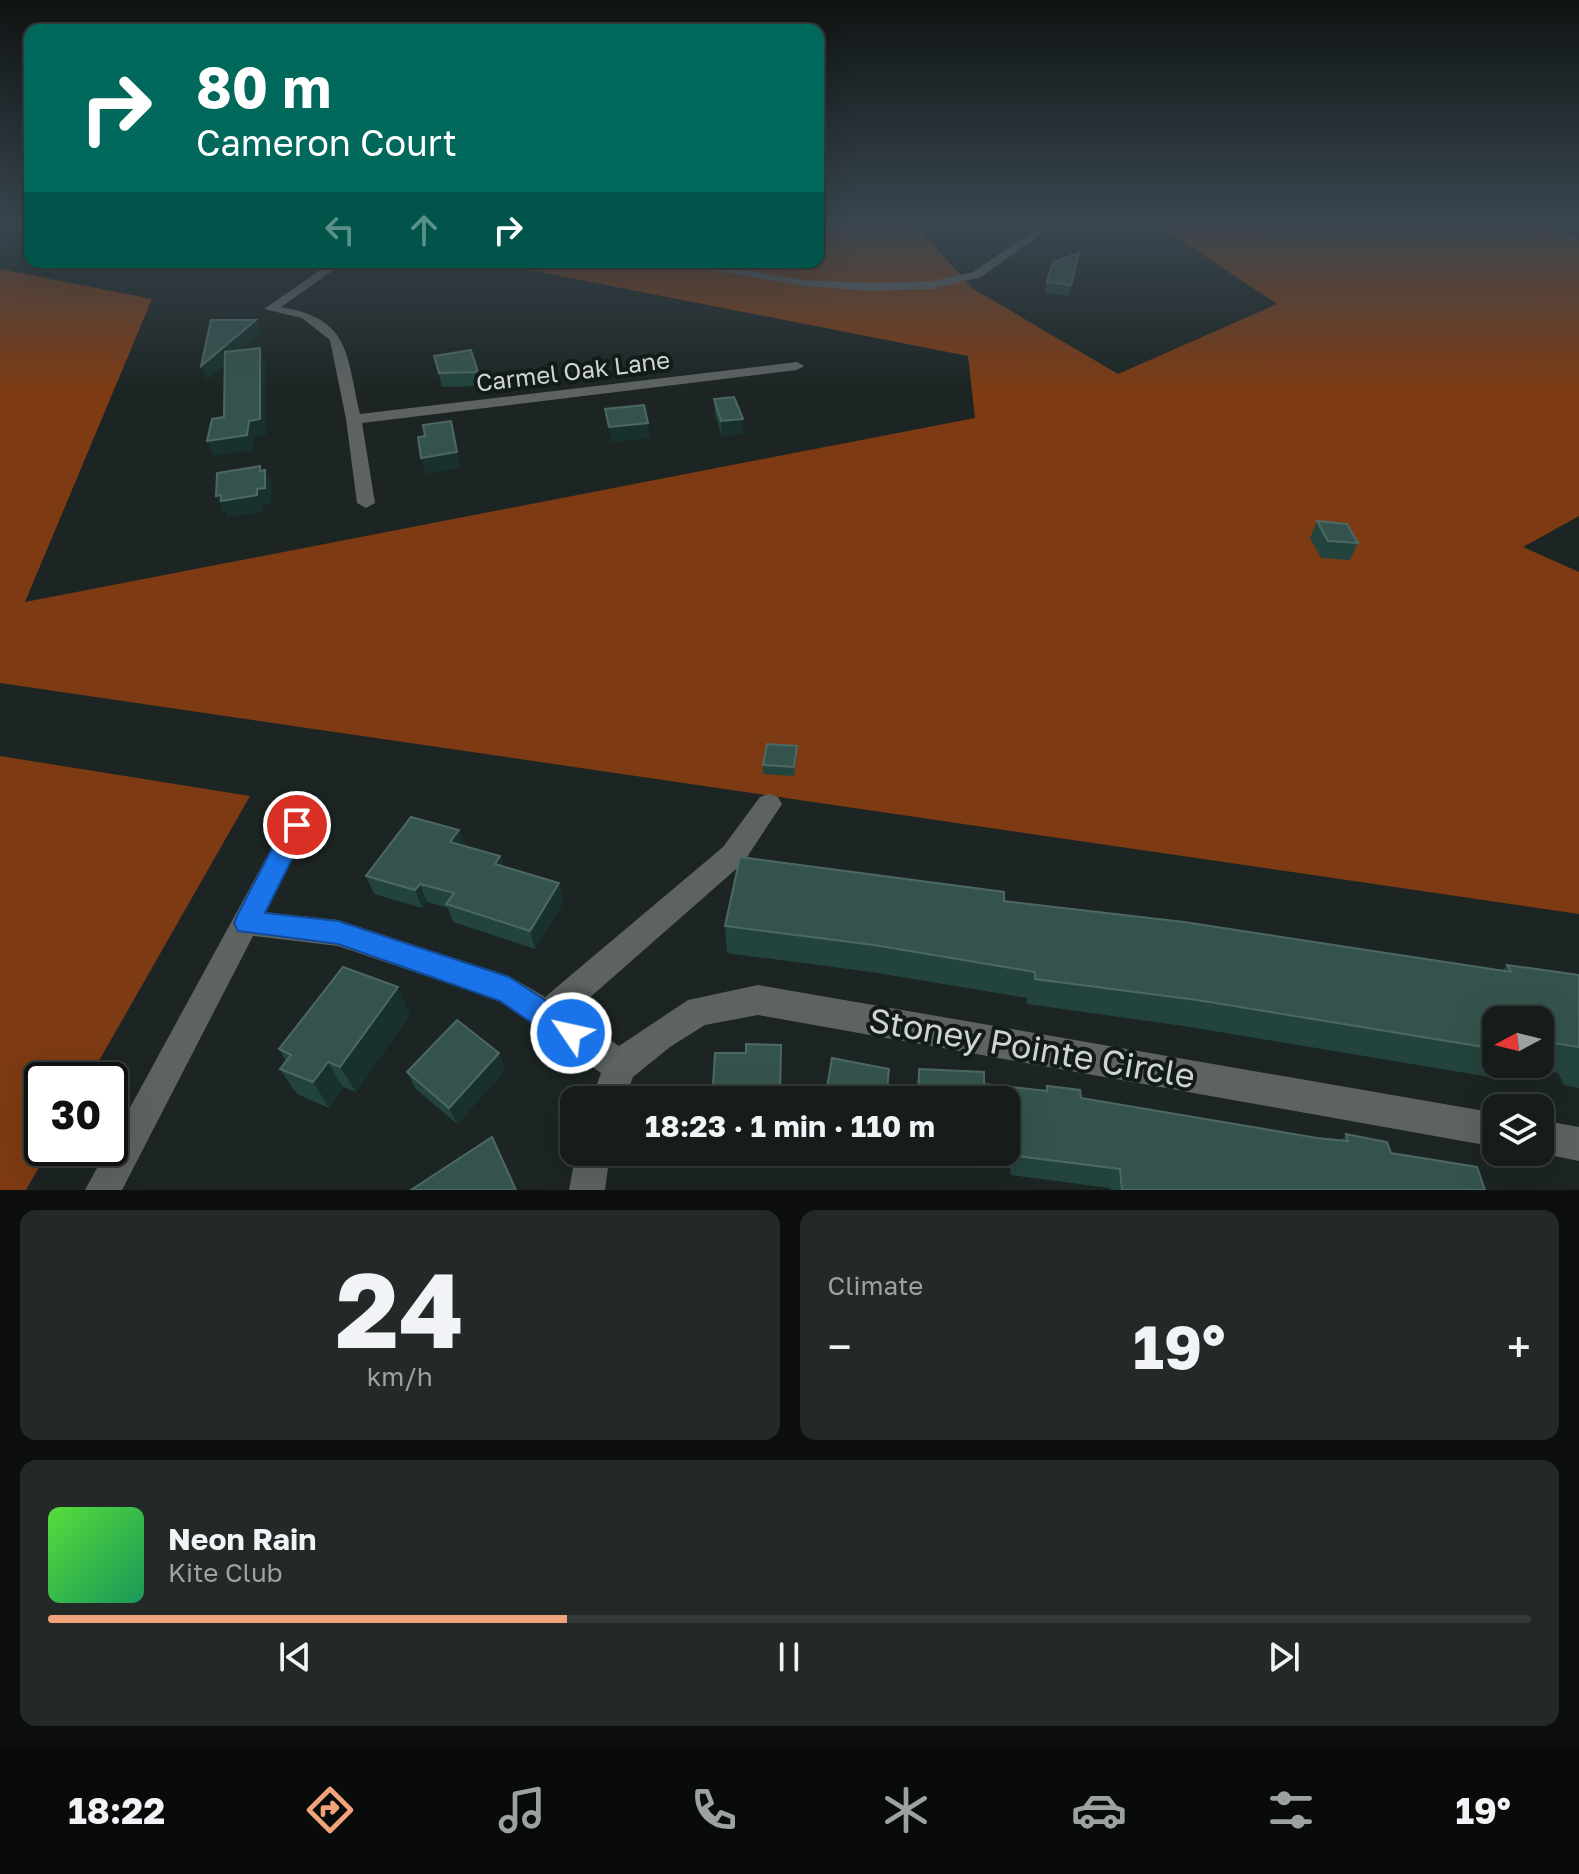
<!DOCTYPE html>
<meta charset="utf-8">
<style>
:root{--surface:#151c1a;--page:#222927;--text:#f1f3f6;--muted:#9da1a2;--line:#343a39;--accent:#f0a27a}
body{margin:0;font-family:"Golos Text",sans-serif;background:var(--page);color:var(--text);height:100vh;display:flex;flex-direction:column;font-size:30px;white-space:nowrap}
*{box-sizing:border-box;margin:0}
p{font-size:26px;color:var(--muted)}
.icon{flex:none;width:44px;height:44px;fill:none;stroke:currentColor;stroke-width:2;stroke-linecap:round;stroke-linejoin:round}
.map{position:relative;height:1190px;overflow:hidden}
.drawer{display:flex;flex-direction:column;gap:20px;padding:20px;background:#0c0f0e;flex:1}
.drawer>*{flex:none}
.guide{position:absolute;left:24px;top:24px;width:800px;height:244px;border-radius:16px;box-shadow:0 8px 32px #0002,0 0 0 2px var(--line);background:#00695c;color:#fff;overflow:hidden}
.needle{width:52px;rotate:263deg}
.controls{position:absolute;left:1482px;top:1006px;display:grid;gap:16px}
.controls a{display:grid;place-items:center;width:72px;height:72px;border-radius:16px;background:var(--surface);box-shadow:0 8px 32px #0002,0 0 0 2px var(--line);font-size:40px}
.speed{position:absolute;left:24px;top:1062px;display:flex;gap:16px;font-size:40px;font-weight:700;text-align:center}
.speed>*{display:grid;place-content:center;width:104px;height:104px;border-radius:50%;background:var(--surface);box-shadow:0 8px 32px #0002,0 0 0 2px var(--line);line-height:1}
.speed .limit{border:4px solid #111;border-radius:12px;background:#fff;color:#111}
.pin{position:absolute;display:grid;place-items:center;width:68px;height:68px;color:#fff;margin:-34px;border:4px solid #fff;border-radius:50%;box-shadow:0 2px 8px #0007}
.me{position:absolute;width:88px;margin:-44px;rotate:304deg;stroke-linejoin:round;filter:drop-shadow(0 0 6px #0008)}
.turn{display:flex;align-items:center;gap:28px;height:168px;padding:0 40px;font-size:36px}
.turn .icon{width:104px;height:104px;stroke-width:2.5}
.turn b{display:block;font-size:56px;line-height:68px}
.lanes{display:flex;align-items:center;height:76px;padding:0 40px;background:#0003;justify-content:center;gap:40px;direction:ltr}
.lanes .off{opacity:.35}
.big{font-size:60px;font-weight:700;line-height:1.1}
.drawer .tile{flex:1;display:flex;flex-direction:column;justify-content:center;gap:12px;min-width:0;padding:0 28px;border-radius:16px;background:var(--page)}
.drawer .dial{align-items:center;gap:0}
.dial b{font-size:104px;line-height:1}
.song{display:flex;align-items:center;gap:24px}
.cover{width:96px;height:96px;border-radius:12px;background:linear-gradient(135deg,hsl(110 70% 55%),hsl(150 70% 35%))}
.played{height:8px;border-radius:4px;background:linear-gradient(90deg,var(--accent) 35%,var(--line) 35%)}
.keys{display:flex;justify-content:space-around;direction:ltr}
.heat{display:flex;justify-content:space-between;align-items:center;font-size:44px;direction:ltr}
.drawer .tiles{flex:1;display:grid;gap:20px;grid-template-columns:1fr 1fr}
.tile:last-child{grid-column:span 2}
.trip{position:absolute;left:560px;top:1086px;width:460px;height:80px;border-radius:16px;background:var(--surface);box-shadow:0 8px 32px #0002,0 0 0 2px var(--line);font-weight:700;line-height:80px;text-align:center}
.tab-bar{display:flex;height:128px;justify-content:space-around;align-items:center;background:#080b0a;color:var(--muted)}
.tab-bar .icon{width:56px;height:56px}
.tab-bar .selected{color:var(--accent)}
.tab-bar b{font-size:36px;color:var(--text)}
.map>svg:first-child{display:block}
</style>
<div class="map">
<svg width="1579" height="1190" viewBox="0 0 1579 1190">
<rect width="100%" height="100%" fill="#1c2523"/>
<g fill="#7e3b13">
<polygon points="818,225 916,225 972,288 1118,374 1277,304 1158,225 1555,225 1579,241 1579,516 1523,547 1579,572 1579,914 0,683 0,269 152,299 25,602 975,418 968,356 509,266 512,262 818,262"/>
<polygon points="0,756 250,796 88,1080 42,1080 42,1148 50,1148 26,1190 0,1190"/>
</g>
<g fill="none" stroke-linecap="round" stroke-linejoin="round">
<g fill="#5e6362" fill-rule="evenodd">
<polygon points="1042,225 1054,225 981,277 932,289 872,291 804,286 667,262 694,262 804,280 872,283 932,281 973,272"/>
<path d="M332,262h13l-64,45c70,12 65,47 79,107l437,-52 7,4 -7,4 -435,53 13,80 -9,5 -9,-5 -11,-84 -16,-79 -28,-22 -38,-9z"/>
<polygon points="769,794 778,797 782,804 743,863 571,1014 619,1046 688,1000 758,985 1496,1113 1496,1147 758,1015 705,1025 670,1047 633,1077 625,1100 591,1100 601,1073 500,1001 338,946 253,936 122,1190 85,1190 288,818 297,814 306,818 310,825 265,912 338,920 509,976 545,997 723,847 760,797"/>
<polygon points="1540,1120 1579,1127 1579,1161 1535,1152 1540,1152"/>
<polygon points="576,1152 610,1152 605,1190 569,1190"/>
</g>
</g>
<g fill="#23443d" fill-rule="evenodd">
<polygon points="1079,253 1069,296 1045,293 1047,282"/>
<polygon points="434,356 478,372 481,386 442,387"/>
<polygon points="714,399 743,434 722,436 715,414"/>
<polygon points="1317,521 1358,543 1350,560 1321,558 1310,538"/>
<polygon points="797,755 794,776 763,774 763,765"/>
<polygon points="464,846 500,856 504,867 564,901 535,949 453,922 448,908 427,902 422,908 374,894 366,876"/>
<path d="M1004,901l498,70 5,-6 72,10v113l-15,-3 -6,-12 -50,-8 -12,13 -312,-52 -157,-22v-6l-156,-26 -144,-19 -2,-27zM1496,1020h44v44h-44z"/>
<polygon points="410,1014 356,1092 343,1087 329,1108 297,1094 280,1069 286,1061 279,1049"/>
<polygon points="919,1069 984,1084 1045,1091 1047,1086 1081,1098 1317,1138 1341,1141 1346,1134 1485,1190 1110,1190 1110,1188 1011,1175 1010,1168 914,1156 914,1152 1006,1152 1006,1100 915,1100 915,1090"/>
<polygon points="505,1070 457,1124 416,1089 407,1072"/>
</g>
<g fill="#18312c">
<polygon points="256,320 261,334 207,380 201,366"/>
<polygon points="260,348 265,362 266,435 254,436 253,450 214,456 207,441 249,421"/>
<polygon points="743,419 743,434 722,436 721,421"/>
<polygon points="451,421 460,468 426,474 421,458"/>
<polygon points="648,423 650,438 611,442 609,427"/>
<polygon points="260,466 265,479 265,470 272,485 271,504 263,506 263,511 228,518 226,512 223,513 216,496 221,495 260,471"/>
<polygon points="459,830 465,848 450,842"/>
<polygon points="500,856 506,874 495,864"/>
<polygon points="559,883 564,901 535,949 530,931"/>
<polygon points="420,884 427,902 422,908 415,890"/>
<polygon points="398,987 410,1014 356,1092 340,1067"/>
<polygon points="499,1053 505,1070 457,1124 449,1108"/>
<polygon points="328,1062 343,1087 329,1108 313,1082"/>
</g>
<g fill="#35534d" stroke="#4d6862" stroke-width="2">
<polygon points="1079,253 1071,285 1047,282 1053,262"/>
<polygon points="211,320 256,320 201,366"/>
<polygon points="260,348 260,419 249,421 247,435 207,441 212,419 224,417 225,352"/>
<polygon points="471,350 478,372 439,373 434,356"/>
<polygon points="734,397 743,419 721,421 714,399"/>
<polygon points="644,405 648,423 609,427 605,409"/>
<polygon points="451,421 457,452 421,458 418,437 425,436 423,425"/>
<polygon points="260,466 260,471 265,470 265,488 257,489 257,495 221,501 221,495 216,496 217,473"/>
<polygon points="1317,521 1347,524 1358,543 1328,541"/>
<polygon points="767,744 797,746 794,767 763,765"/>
<polygon points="411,817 459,830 450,842 500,856 495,864 559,883 530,931 446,904 454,893 420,884 415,890 366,876"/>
<polygon points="740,857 1004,892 1004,901 1184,922 1511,972 1507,965 1579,975 1579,1047 1540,1041 1540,1020 1496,1020 1496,1049 1197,1000 1035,979 1035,972 874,945 725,926"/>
<polygon points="343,967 398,987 340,1067 328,1062 313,1082 280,1069 291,1055 279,1049"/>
<polygon points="457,1020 499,1053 449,1108 407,1072"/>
<polygon points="746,1044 781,1045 780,1100 712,1100 715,1053 746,1053"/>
<polygon points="832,1058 889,1069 886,1100 825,1100"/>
<polygon points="919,1069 984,1072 984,1084 1047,1091 1047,1086 1080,1090 1081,1098 1317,1138 1348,1141 1346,1134 1387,1142 1391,1153 1477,1167 1485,1190 1122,1190 1120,1169 1017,1156 1017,1149 1006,1147 1006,1100 919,1100"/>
<polygon points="492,1137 516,1190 411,1190"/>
</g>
<linearGradient id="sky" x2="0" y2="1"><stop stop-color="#0f1413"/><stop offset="0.57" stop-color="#3a4650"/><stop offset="1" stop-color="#3a4650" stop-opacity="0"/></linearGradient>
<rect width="1579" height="392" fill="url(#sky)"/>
<polygon fill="#1a73e8" stroke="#114b97" stroke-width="2" points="297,815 305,818 309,825 265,913 338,921 509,977 581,1023 586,1033 581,1043 571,1047 561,1043 500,1001 338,944 238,931 234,923 238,914 288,818"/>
<g text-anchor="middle" stroke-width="8" stroke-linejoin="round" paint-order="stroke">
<g font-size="24" fill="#ced4d2" stroke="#131b19">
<text transform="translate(573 372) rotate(-7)" y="8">Carmel Oak Lane</text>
</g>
<g font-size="34" fill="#ced4d2" stroke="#131b19">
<text transform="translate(1032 1048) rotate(10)" y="12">Stoney Pointe Circle</text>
</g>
</g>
</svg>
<div class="controls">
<a><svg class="needle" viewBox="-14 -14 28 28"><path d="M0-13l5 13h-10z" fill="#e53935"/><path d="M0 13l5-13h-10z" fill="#9da1a2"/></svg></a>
<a><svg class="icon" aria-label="layers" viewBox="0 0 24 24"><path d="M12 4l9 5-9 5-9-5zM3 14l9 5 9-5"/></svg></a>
</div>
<div class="speed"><div class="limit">30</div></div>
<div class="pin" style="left:297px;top:825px;background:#d93025"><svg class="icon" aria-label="arrive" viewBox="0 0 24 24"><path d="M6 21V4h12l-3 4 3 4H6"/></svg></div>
<svg class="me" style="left:571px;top:1033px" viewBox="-20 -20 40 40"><circle r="17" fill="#1a73e8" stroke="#fff" stroke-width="3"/><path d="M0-11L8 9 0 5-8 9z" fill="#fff"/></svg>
<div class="trip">18:23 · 1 min · 110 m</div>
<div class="guide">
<div class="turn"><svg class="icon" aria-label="right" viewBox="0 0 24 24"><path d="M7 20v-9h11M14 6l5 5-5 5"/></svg><div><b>80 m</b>Cameron Court</div></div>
<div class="lanes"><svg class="icon off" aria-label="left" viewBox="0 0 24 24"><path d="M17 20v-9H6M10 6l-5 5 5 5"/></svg><svg class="icon off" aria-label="ahead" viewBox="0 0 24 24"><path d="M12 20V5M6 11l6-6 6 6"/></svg><svg class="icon" aria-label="right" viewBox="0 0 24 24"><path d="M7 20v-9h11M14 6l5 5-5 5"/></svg></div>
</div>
</div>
<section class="drawer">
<div class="tiles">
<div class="tile dial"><b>24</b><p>km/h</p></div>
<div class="tile"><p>Climate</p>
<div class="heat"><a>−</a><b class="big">19°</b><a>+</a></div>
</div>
<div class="tile">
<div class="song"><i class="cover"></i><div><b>Neon Rain</b><p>Kite Club</p></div></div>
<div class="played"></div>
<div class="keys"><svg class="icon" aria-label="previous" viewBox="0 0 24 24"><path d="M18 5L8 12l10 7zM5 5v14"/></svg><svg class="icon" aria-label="pause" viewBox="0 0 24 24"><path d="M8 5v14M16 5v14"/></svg><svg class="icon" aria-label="next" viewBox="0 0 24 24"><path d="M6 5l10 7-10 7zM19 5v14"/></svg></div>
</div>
</div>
</section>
<nav class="tab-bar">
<b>18:22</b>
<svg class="icon selected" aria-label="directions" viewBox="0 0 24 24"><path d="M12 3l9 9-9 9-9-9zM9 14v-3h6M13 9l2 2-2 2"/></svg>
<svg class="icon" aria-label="music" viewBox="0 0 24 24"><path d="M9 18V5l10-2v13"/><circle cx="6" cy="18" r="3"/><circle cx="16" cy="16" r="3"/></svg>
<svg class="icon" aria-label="phone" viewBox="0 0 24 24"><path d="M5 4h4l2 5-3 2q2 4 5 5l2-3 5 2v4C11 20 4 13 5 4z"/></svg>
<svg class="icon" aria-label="climate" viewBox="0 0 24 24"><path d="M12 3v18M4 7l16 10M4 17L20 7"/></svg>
<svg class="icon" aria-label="car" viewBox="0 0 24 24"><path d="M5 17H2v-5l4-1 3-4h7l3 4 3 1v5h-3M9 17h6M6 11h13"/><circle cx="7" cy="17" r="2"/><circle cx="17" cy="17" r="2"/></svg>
<svg class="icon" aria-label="filters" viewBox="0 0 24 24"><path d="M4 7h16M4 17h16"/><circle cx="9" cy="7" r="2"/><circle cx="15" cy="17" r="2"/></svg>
<b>19°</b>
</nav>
